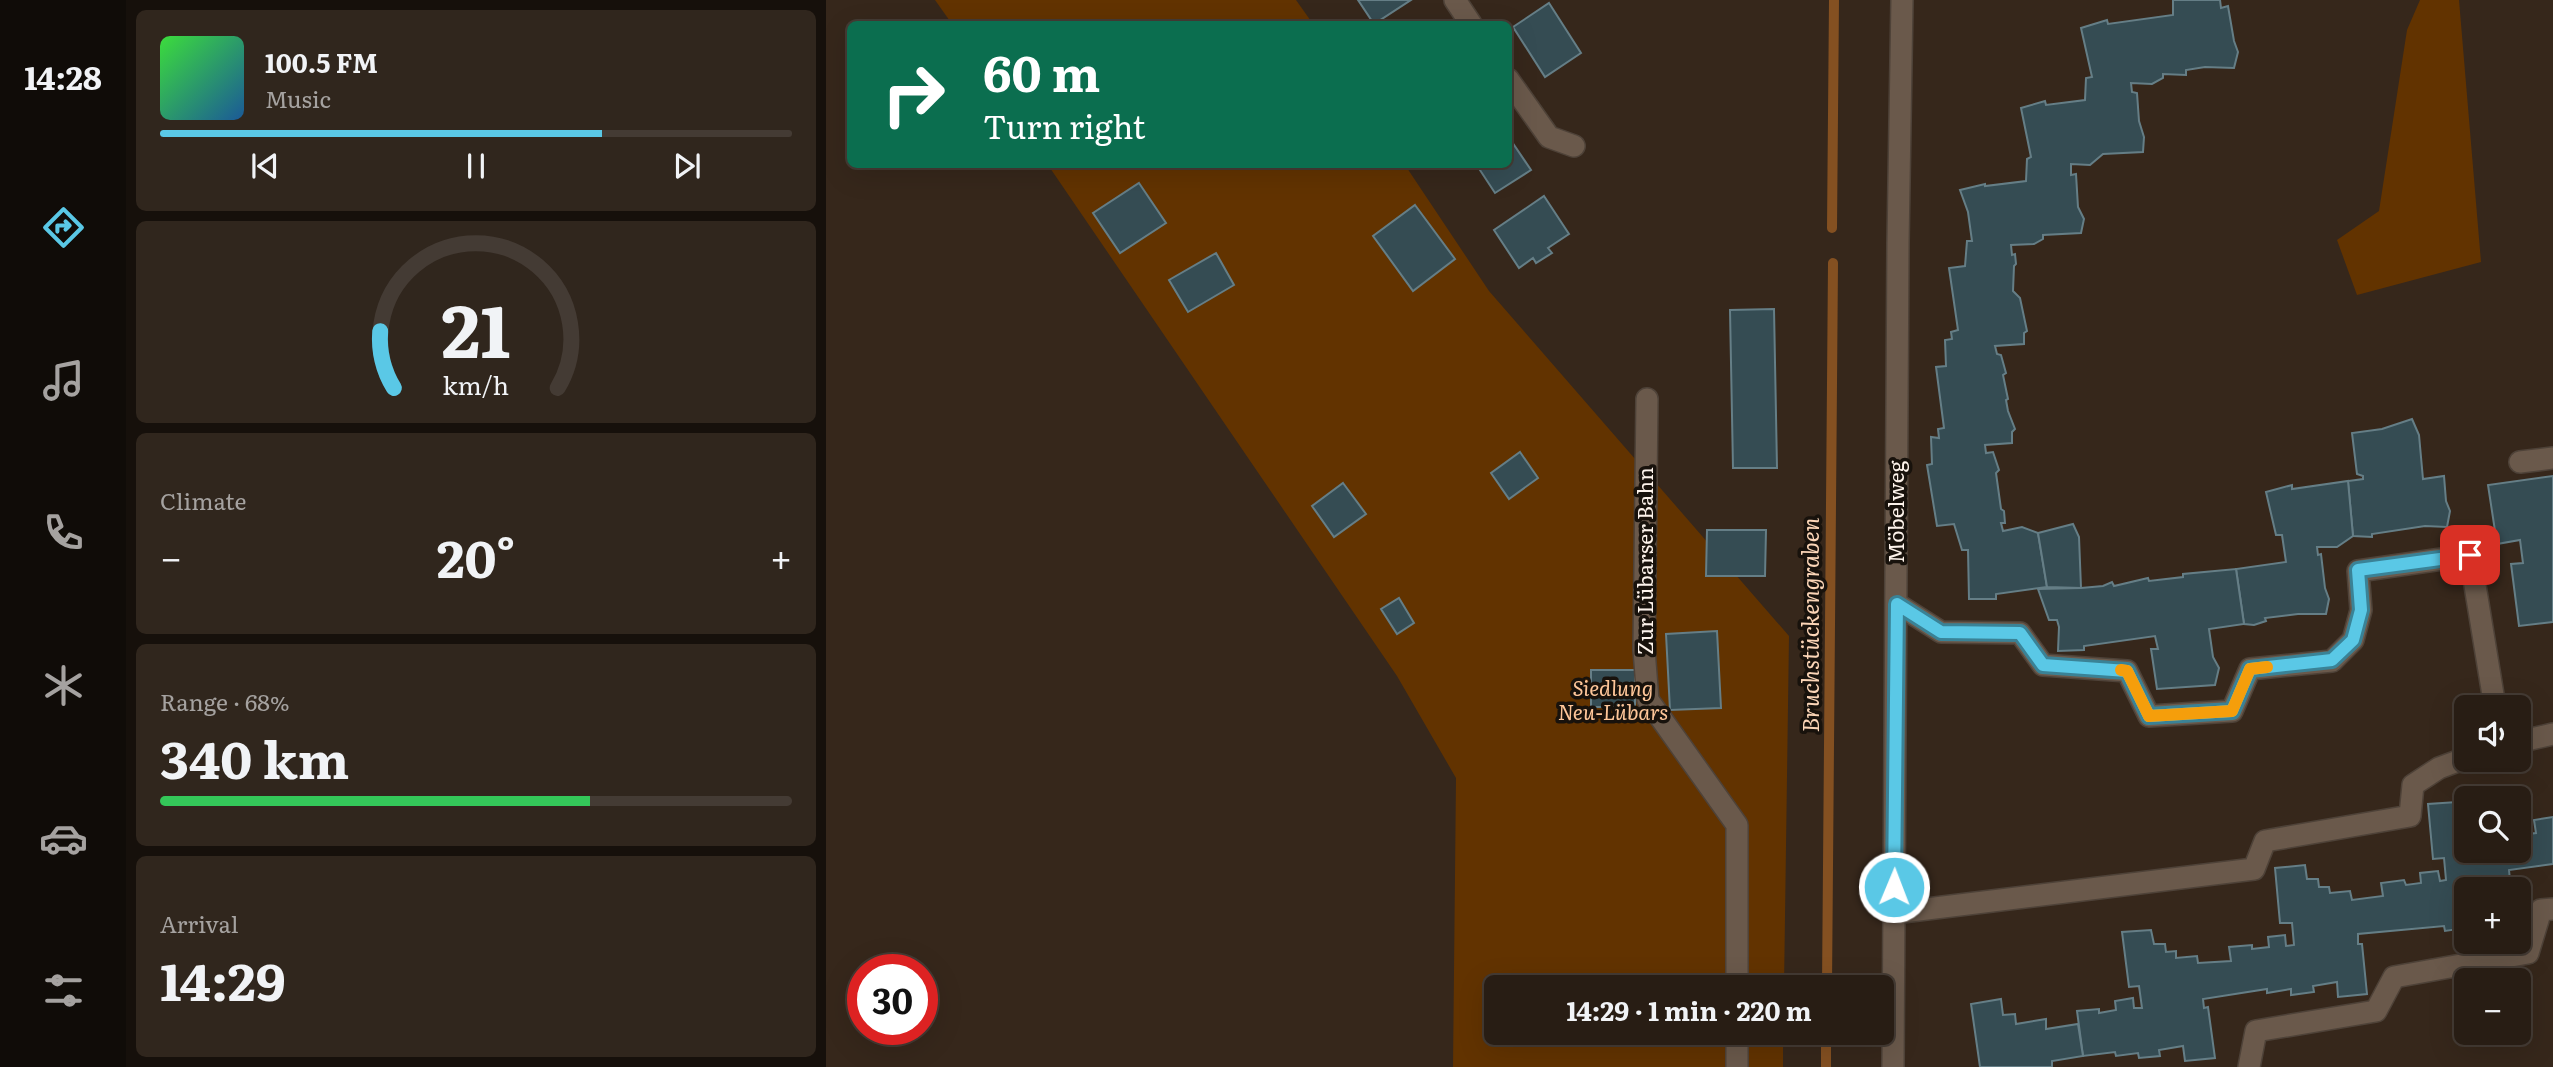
<!DOCTYPE html>
<meta charset="utf-8">
<style>
:root{--surface:#281d14;--page:#30261d;--text:#f1f3f6;--muted:#a5a2a0;--line:#443b34;--accent:#5ac8e6}
body{margin:0;font-family:Literata,serif;background:var(--page);color:var(--text);height:100vh;display:flex;flex-direction:column;font-size:26px;white-space:nowrap}
*{box-sizing:border-box;margin:0}
p{font-size:23px;color:var(--muted)}
.icon{flex:none;width:38px;height:38px;fill:none;stroke:currentColor;stroke-width:2;stroke-linecap:round;stroke-linejoin:round}
.map{position:relative;flex:1;overflow:hidden}
.drawer{display:flex;flex-direction:column;gap:10px;padding:10px;background:#16100b;width:700px}
.drawer>*{flex:none}
.hud{position:absolute;left:21px;top:21px;width:665px;height:147px;border-radius:10px;box-shadow:0 7px 28px #0002,0 0 0 2px var(--line);background:#0b6e4f;color:#fff;overflow:hidden}
.fabs{position:absolute;left:1628px;top:695px;display:grid;gap:14px}
.fabs a{display:grid;place-items:center;width:77px;height:77px;border-radius:10px;background:var(--surface);box-shadow:0 7px 28px #0002,0 0 0 2px var(--line);font-size:35px}
.speed{position:absolute;left:21px;top:954px;display:flex;gap:14px;font-size:35px;font-weight:700;text-align:center}
.speed>*{display:grid;place-content:center;width:91px;height:91px;border-radius:50%;background:var(--surface);box-shadow:0 7px 28px #0002,0 0 0 2px var(--line);line-height:1}
.speed .limit{border:10px solid #d22;background:#fff;color:#111}
.pin{position:absolute;display:grid;place-items:center;width:60px;height:60px;color:#fff;margin:-30px;border-radius:14px;box-shadow:0 4px 10px #0006}
.me{position:absolute;width:77px;margin:-38px;rotate:1deg;stroke-linejoin:round;filter:drop-shadow(0 0 5px #0008)}
.turn{display:flex;align-items:center;gap:24px;height:147px;padding:0 21px;font-size:32px}
.turn .icon{width:91px;height:91px;stroke-width:2.5}
.turn b{display:block;font-size:49px;line-height:60px}
.big{font-size:52px;font-weight:700;line-height:1.1}
.drawer .widget{flex:1;display:flex;flex-direction:column;justify-content:center;gap:10px;min-width:0;padding:0 24px;border-radius:10px;background:var(--page)}
.drawer .dial{align-items:center;gap:0}
.dial svg{height:182px;overflow:visible;fill:none;stroke:var(--line);stroke-width:7;stroke-linecap:round;text-anchor:middle}
.dial text{fill:var(--text);stroke:none}
.song{display:flex;align-items:center;gap:21px}
.cover{width:84px;height:84px;border-radius:10px;background:linear-gradient(135deg,hsl(120 70% 55%),hsl(210 70% 35%))}
.played{height:7px;border-radius:4px;background:linear-gradient(90deg,var(--accent) 70%,var(--line) 70%)}
.keys{display:flex;justify-content:space-around;direction:ltr}
.heat{display:flex;justify-content:space-between;align-items:center;font-size:38px;direction:ltr}
.charge{height:10px;border-radius:5px;background:linear-gradient(90deg,#34c759 68%,var(--line) 0)}
.trip{position:absolute;left:658px;top:975px;width:410px;height:70px;border-radius:10px;background:var(--surface);box-shadow:0 7px 28px #0002,0 0 0 2px var(--line);font-weight:700;line-height:70px;text-align:center}
main{display:flex;flex:1;min-height:0}
.tab-bar{display:flex;flex-direction:column;width:126px;justify-content:space-around;align-items:center;background:#100c08;color:var(--muted)}
.tab-bar .icon{width:49px;height:49px}
.tab-bar .on{color:var(--accent)}
.tab-bar b{font-size:32px;color:var(--text)}
.map>svg:first-child{display:block}
</style>
<main>
<nav class="tab-bar">
<b>14:28</b>
<svg class="icon on" aria-label="directions" viewBox="0 0 24 24"><path d="M12 3l9 9-9 9-9-9zM9 14v-3h6M13 9l2 2-2 2"/></svg>
<svg class="icon" aria-label="music" viewBox="0 0 24 24"><path d="M9 18V5l10-2v13"/><circle cx="6" cy="18" r="3"/><circle cx="16" cy="16" r="3"/></svg>
<svg class="icon" aria-label="phone" viewBox="0 0 24 24"><path d="M5 4h4l2 5-3 2q2 4 5 5l2-3 5 2v4C11 20 4 13 5 4z"/></svg>
<svg class="icon" aria-label="climate" viewBox="0 0 24 24"><path d="M12 3v18M4 7l16 10M4 17L20 7"/></svg>
<svg class="icon" aria-label="car" viewBox="0 0 24 24"><path d="M5 17H2v-5l4-1 3-4h7l3 4 3 1v5h-3M9 17h6M6 11h13"/><circle cx="7" cy="17" r="2"/><circle cx="17" cy="17" r="2"/></svg>
<svg class="icon" aria-label="filters" viewBox="0 0 24 24"><path d="M4 7h16M4 17h16"/><circle cx="9" cy="7" r="2"/><circle cx="15" cy="17" r="2"/></svg>
</nav>
<section class="drawer">
<div class="widget">
<div class="song"><i class="cover"></i><div><b>100.5 FM</b><p>Music</p></div></div>
<div class="played"></div>
<div class="keys"><svg class="icon" aria-label="previous" viewBox="0 0 24 24"><path d="M18 5L8 12l10 7zM5 5v14"/></svg><svg class="icon" aria-label="pause" viewBox="0 0 24 24"><path d="M8 5v14M16 5v14"/></svg><svg class="icon" aria-label="next" viewBox="0 0 24 24"><path d="M6 5l10 7-10 7zM19 5v14"/></svg></div>
</div>
<div class="widget dial"><svg viewBox="0 0 100 80">
<path d="M14 69A42 42 0 1 1 86 69"/>
<path d="M14 69A42 42 0 0 1 8 44" stroke="#5ac8e6"/>
<text x="50" y="56" font-size="32" font-weight="700">21</text>
<text x="50" y="72" font-size="11">km/h</text>
</svg></div>
<div class="widget"><p>Climate</p>
<div class="heat"><a>−</a><b class="big">20°</b><a>+</a></div>
</div>
<div class="widget"><p>Range · 68%</p><b class="big">340 km</b><div class="charge"></div></div>
<div class="widget"><p>Arrival</p><b class="big">14:29</b></div>
</section>
<div class="map">
<svg width="1727" height="1067" viewBox="0 0 1727 1067">
<rect width="100%" height="100%" fill="#36271b"/>
<g fill="#623300">
<polygon points="109,0 470,0 487,24 126,24"/>
<polygon points="1594,0 1633,0 1655,262 1531,295 1511,240 1553,211 1581,30"/>
<polygon points="222,165 579,165 663,291 963,636 958,987 670,987 670,1032 957,1033 957,1067 627,1067 630,778 571,676"/>
</g>
<g fill="none" stroke-linecap="round" stroke-linejoin="round">
<g stroke="#845021" stroke-width="10">
<polyline points="1006,228 1008,0"/>
<polyline points="1001,987 1007,263"/>
<polyline points="1000,1067 1000,1032"/>
</g>
</g>
<g fill="#354c53" stroke="#657e86" stroke-width="2">
<polygon points="532,0 585,0 548,24"/>
<polygon points="1347,0 1394,0 1395,8 1402,6 1408,41 1412,52 1408,68 1379,67 1360,70 1360,75 1337,74 1337,78 1326,84 1305,83 1306,92 1311,93 1313,121 1318,137 1317,152 1277,154 1264,165 1245,164 1245,175 1250,174 1252,207 1258,219 1255,233 1217,235 1217,239 1208,244 1185,245 1186,255 1189,254 1190,264 1188,266 1187,291 1194,298 1201,331 1198,333 1198,344 1169,346 1171,354 1175,355 1180,373 1177,375 1182,399 1180,400 1182,411 1189,429 1186,432 1186,443 1159,445 1160,453 1167,452 1173,470 1170,473 1175,509 1178,511 1179,523 1175,523 1177,531 1196,527 1212,533 1221,587 1170,594 1170,599 1143,599 1142,550 1136,550 1128,524 1111,526 1101,465 1106,464 1105,437 1113,438 1112,429 1118,428 1110,367 1120,366 1119,340 1126,339 1125,332 1132,330 1123,268 1139,266 1141,241 1146,241 1142,212 1134,190 1159,184 1159,186 1200,181 1201,159 1205,157 1195,108 1219,101 1220,105 1259,100 1260,78 1266,77 1255,28 1281,20 1282,24 1347,15"/>
<polygon points="723,3 755,53 719,77 687,27"/>
<polygon points="682,136 705,170 669,193 650,164 682,164"/>
<polygon points="313,183 340,223 294,253 267,213"/>
<polygon points="718,196 743,234 722,248 726,253 710,263 707,258 693,268 668,230"/>
<polygon points="589,205 629,259 587,291 547,236"/>
<polygon points="390,253 408,285 362,312 343,280"/>
<polygon points="948,309 951,468 907,468 904,310"/>
<polygon points="1586,419 1593,435 1597,479 1618,476 1620,501 1624,511 1621,527 1599,526 1546,534 1546,537 1527,536 1522,481 1537,479 1537,476 1531,474 1526,433 1556,429"/>
<polygon points="694,452 712,478 683,499 665,473"/>
<polygon points="1727,476 1727,622 1693,626 1685,564 1697,563 1694,540 1671,544 1662,485"/>
<polygon points="1522,481 1527,536 1511,547 1491,547 1492,555 1495,554 1499,588 1503,599 1500,614 1472,614 1439,618 1440,621 1428,625 1418,624 1410,569 1460,562 1456,535 1450,535 1440,492 1466,485 1466,489"/>
<polygon points="517,483 540,514 508,537 486,506"/>
<polygon points="1247,524 1253,537 1255,588 1221,587 1212,533"/>
<polygon points="881,530 940,530 939,576 880,576"/>
<polygon points="1410,569 1418,624 1383,629 1387,657 1393,668 1389,685 1331,689 1325,649 1332,649 1329,636 1258,646 1258,650 1232,651 1233,627 1231,620 1223,620 1212,589 1255,588 1277,586 1286,582 1288,586 1322,578 1323,581 1357,577 1357,574"/>
<polygon points="573,598 588,623 571,634 555,609"/>
<polygon points="891,631 895,708 844,710 840,634"/>
<rect x="765" y="670" width="44" height="37"/>
<polygon points="1631,802 1634,816 1640,816 1640,850 1692,850 1692,835 1710,833 1708,820 1727,817 1727,864 1683,870 1684,880 1687,880 1688,889 1640,889 1640,928 1619,931 1618,926 1532,934 1532,944 1536,944 1541,994 1512,997 1511,982 1487,986 1488,992 1465,995 1465,989 1441,993 1441,989 1377,999 1378,1008 1382,1007 1389,1058 1359,1061 1357,1046 1333,1050 1334,1056 1313,1058 1312,1053 1290,1056 1289,1052 1257,1056 1251,1011 1273,1009 1273,1013 1290,1010 1289,1001 1307,998 1308,1008 1316,1008 1313,986 1303,987 1296,932 1325,930 1328,944 1339,944 1340,952 1350,951 1350,958 1371,956 1372,963 1405,961 1403,947 1426,945 1426,949 1443,947 1442,937 1459,935 1460,946 1468,945 1466,923 1454,923 1449,868 1479,865 1481,879 1492,879 1493,887 1503,887 1504,893 1524,891 1526,900 1557,896 1555,883 1578,880 1580,885 1595,883 1594,873 1612,871 1614,881 1620,880 1618,858 1607,859 1602,804"/>
<polygon points="1175,999 1177,1015 1189,1014 1190,1024 1220,1019 1220,1029 1252,1024 1257,1056 1226,1061 1226,1067 1154,1067 1145,1004"/>
</g>
<g fill="none" stroke-linecap="round" stroke-linejoin="round">
<g stroke="#4e4238" stroke-width="24">
<g id="minor">
<polyline points="629,0 645,24"/>
<polyline points="682,79 723,137 748,146"/>
<polyline points="821,399 818,650 822,700 911,825 911,987"/>
<polyline points="1694,462 1727,458"/>
<polyline points="1071,604 1115,632 1194,633 1217,665 1301,671 1323,716 1406,711 1424,669 1506,661 1527,640 1535,610 1532,571 1644,555 1669,707"/>
<polyline points="1692,742 1727,734"/>
<polyline points="1068,913 1428,869 1439,841 1584,816 1587,785 1613,768 1640,758"/>
<polyline points="911,1067 911,1032"/>
<polyline points="1067,1067 1072,243 1076,0"/>
<polyline points="1423,1067 1430,1031 1550,1011 1568,977 1702,953 1715,910 1727,909"/>
</g>
</g>
<use href="#minor" stroke="#6a594b" stroke-width="21"/>
</g>
<g fill="none" stroke-linecap="round" stroke-linejoin="round">
<g stroke="#3a8296" stroke-width="18">
<polyline id="route" points="1068,887 1071,604 1115,632 1194,633 1217,665 1301,671 1323,716 1406,711 1424,669 1506,660 1527,640 1535,610 1532,570 1644,555"/>
</g>
<use href="#route" stroke="#5ac8e6" stroke-width="12"/>
<polyline stroke="#f59e0b" stroke-width="12" points="1295,670 1301,671 1323,716 1406,711 1424,669 1441,667"/>
</g>
<g text-anchor="middle" stroke-width="7" stroke-linejoin="round" paint-order="stroke">
<g font-size="21" fill="#fdf3eb" stroke="#18120c">
<text transform="translate(1071 512) rotate(-90)" y="7">Möbelweg</text>
<text transform="translate(820 561) rotate(-90)" y="7">Zur Lübarser Bahn</text>
</g>
<g font-size="21" font-style="italic" fill="#fec699" stroke="#18120c">
<text x="787" y="696">Siedlung<tspan x="787" dy="24">Neu-Lübars</tspan></text>
</g>
<g font-size="23" font-style="italic" fill="#fbd5b7" stroke="#18120c">
<text transform="translate(985 625) rotate(-90)" y="8">Bruchstückengraben</text>
</g>
</g>
</svg>
<div class="fabs">
<a><svg class="icon" aria-label="sound" viewBox="0 0 24 24"><path d="M4 9h4l5-4v14l-5-4H4zM17 9q2 3 0 6"/></svg></a>
<a><svg class="icon" aria-label="search" viewBox="0 0 24 24"><circle cx="10" cy="10" r="6"/><path d="M15 15l6 6"/></svg></a>
<a>+</a>
<a>−</a>
</div>
<div class="speed"><div class="limit">30</div></div>
<div class="pin" style="left:1644px;top:555px;background:#d93025"><svg class="icon" aria-label="arrive" viewBox="0 0 24 24"><path d="M6 21V4h12l-3 4 3 4H6"/></svg></div>
<svg class="me" style="left:1068px;top:887px" viewBox="-20 -20 40 40"><circle r="17" fill="#5ac8e6" stroke="#fff" stroke-width="3"/><path d="M0-11L8 9 0 5-8 9z" fill="#fff"/></svg>
<div class="trip">14:29 · 1 min · 220 m</div>
<div class="hud">
<div class="turn"><svg class="icon" aria-label="right" viewBox="0 0 24 24"><path d="M7 20v-9h11M14 6l5 5-5 5"/></svg><div><b>60 m</b>Turn right</div></div>
</div>
</div>
</main>
